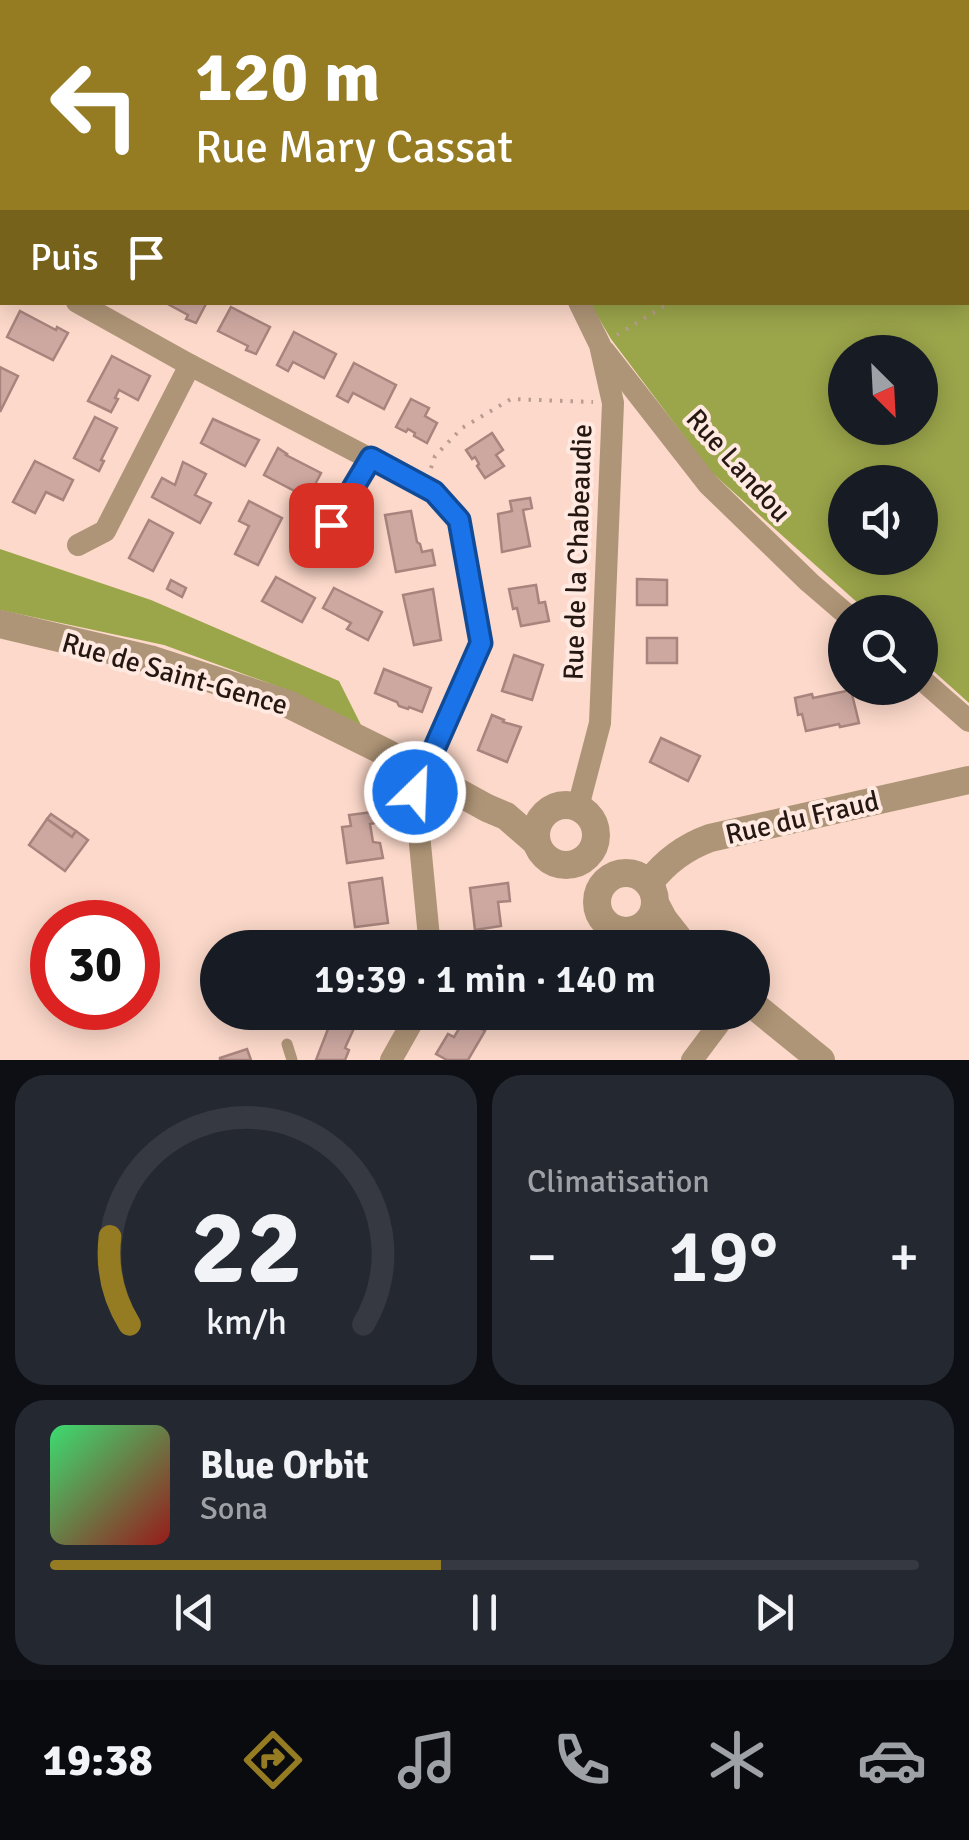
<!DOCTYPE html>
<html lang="fr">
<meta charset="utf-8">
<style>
:root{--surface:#171b24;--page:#242831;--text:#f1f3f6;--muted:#9ea1a6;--line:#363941;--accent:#957b22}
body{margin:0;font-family:Signika,sans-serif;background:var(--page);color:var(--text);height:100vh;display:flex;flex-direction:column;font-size:38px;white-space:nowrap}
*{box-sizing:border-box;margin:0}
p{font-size:32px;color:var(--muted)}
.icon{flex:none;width:55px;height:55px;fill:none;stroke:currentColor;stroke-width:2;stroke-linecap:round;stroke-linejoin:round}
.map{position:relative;height:1060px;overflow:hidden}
.drawer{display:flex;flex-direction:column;gap:15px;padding:15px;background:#0d0f14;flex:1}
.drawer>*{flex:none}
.top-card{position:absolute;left:0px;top:0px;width:970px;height:305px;box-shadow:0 5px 25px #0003;background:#957b22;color:#fff;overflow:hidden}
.needle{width:65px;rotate:156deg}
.fabs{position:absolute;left:828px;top:335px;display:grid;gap:20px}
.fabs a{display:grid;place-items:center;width:110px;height:110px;border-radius:50%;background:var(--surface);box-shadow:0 5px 25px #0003;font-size:50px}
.speed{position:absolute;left:30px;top:900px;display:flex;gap:20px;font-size:50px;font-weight:700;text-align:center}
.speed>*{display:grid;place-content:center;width:130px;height:130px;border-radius:50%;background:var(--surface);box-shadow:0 5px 25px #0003;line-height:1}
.speed .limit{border:15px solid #d22;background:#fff;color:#111}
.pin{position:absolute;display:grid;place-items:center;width:85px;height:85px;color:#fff;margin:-42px;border-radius:20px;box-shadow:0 5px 15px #0006}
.me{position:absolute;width:110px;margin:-55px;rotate:24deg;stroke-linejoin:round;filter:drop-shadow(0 0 8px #0008)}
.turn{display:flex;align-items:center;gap:35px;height:210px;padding:0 30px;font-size:45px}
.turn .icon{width:130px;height:130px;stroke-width:2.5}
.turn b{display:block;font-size:70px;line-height:85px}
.then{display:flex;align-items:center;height:95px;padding:0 30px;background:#0003;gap:20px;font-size:38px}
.big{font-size:75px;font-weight:600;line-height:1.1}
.drawer .widget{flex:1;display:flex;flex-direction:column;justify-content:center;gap:15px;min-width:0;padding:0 35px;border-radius:30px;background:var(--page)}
.drawer .dial{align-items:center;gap:0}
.dial svg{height:260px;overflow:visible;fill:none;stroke:var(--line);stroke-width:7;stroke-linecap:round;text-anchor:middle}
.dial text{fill:var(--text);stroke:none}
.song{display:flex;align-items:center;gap:30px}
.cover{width:120px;height:120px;border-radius:15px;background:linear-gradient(135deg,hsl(140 70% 55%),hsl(0 70% 35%))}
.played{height:10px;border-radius:5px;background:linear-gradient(90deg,var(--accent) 45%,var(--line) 45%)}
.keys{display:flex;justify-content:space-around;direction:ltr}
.heat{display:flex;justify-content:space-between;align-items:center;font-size:55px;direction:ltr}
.drawer .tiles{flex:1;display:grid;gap:15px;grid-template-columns:1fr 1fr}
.widget:last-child{grid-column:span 2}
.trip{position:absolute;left:200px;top:930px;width:570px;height:100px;border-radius:50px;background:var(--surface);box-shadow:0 5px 25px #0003;font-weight:600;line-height:100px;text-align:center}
.tab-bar{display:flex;height:160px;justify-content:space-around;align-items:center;background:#090b0e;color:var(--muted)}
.tab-bar .icon{width:70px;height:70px}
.tab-bar .current{color:var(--accent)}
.tab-bar b{font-size:45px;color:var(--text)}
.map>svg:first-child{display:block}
</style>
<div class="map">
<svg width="969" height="1060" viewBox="0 0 969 1060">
<rect width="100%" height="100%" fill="#fcd9ca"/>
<g fill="#9ba54a" fill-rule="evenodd">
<polygon points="419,0 810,0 812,2 420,2"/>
<path d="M969,119v584l-49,-44v-47h-52l-157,-140 -100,-133 -21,-36 378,-1zM845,352h75v76h-75zM845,482h75v76h-75z"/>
<polygon points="0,549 151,600 339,681 361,725 293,692 164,645 0,610"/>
</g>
<g fill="#cda8a1" stroke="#a7847d" stroke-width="2.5">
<polygon points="164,302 207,302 196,323 186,319 188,315"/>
<polygon points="231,307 270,327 256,354 246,350 248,346 218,331"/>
<polygon points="20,311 56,330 57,327 68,333 53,360 7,337"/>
<polygon points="294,332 336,354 324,378 293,362 288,371 277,365"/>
<polygon points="112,356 150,376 138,400 119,390 115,398 118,399 111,412 88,401"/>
<polygon points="354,363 396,385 384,409 353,393 348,402 337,396"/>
<polygon points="0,367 18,376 0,412"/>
<polygon points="411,399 429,408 425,416 437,423 427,443 414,436 415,433 408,429 406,432 396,427"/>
<polygon points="95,417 117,428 101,460 104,461 99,471 74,458"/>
<polygon points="213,419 259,440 245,466 201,443"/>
<polygon points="492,433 503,450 496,455 504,466 485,478 477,466 479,464 475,457 472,459 466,450"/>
<polygon points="278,448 287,454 286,455 321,473 308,498 264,475"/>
<polygon points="35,461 73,480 63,500 46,492 35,513 13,502"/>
<polygon points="183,462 206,474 195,495 211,503 200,523 152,497 162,478 175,485"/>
<polygon points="530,498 532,508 523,510 530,546 502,552 498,514 512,511 510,501"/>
<polygon points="249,501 282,518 258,565 235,554 249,526 239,521"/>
<polygon points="411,511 417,542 420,544 422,552 432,550 435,565 396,572 385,515"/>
<polygon points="149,520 173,533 153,571 129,558"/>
<polygon points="276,577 315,598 302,622 262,601"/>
<polygon points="637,579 667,580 667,605 637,605"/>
<polygon points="171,580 186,588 182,597 167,589"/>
<polygon points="536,585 539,603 545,602 549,621 521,626 517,608 513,609 509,589"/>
<polygon points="334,588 382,612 368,640 347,629 351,623 323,608"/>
<polygon points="433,589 441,640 414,645 403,595"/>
<rect x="647" y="638" width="30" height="25"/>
<polygon points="514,655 543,665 532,700 502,691"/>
<polygon points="384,669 431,688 422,712 409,707 408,709 399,706 397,702 375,693"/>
<polygon points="851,690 859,723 840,727 839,724 806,731 802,714 798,715 795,698 812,694 813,698"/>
<polygon points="492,715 504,720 503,722 521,727 507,762 478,750"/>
<polygon points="661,738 700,756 688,781 650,762"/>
<polygon points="373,812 375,823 370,824 373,842 380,843 383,858 347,863 342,827 351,826 349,815"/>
<polygon points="51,814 76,831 72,837 47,819"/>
<polygon points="47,819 72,837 76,831 88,840 65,871 29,845"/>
<polygon points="382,878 388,923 355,927 349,883"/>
<polygon points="508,883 510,901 498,902 501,926 475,930 470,888"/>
<polygon points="333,1016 355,1026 345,1048 349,1050 345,1060 316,1060"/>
<polygon points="465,1019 485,1031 468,1060 447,1060 436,1054 448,1034 454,1037"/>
<polygon points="247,1049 251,1060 220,1060 220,1058"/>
</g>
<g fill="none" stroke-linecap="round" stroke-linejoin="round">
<g stroke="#b89c90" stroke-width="4" stroke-dasharray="2.5 8" stroke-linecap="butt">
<polyline points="968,126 969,125"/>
<polyline points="617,335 671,302"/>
<polyline points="431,468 435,456 462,428 511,399 593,402"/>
</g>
<polyline stroke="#af9577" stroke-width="11" points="287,1044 292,1060"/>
<g stroke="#af9577" stroke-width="22">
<polyline points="401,0 403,2"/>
<polyline points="0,259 2,261"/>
<polyline points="77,302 190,365 434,492 459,521 481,643 432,753 416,783 415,792 430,948"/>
<polyline points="605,352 708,484 809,582 845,613"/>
<polyline points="78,545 105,531 190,365"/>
<polyline points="338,552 331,525 371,458"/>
<polyline points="920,678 969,721"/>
<polyline points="578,807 600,723 613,403 600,345 579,302"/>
<polyline points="391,1060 418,1012"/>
<polyline points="692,1060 728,1012"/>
</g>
<g stroke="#af9577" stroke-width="28">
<polyline points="0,624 153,660 288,704 385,752 487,808 506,816 536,842"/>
<circle cx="566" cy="835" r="30"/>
<circle cx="626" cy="902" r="29"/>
<path d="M649,883c16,-21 36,-36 61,-45l259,-58"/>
<polyline points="656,905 664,920 686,948"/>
<polyline points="752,1004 821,1060"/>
</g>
</g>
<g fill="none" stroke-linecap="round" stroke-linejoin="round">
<g stroke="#114b97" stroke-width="25">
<polyline id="route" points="331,525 371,458 434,492 459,520 481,643 432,754 416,783 415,792"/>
</g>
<use href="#route" stroke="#1a73e8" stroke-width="18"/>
</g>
<g text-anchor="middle" stroke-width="8" stroke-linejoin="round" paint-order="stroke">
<g font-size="28" fill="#251813" stroke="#ffe9e0">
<text transform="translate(739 465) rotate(48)" y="10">Rue Landou</text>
<text transform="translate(577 552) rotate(-88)" y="10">Rue de la Chabeaudie</text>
<text transform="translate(175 673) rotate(16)" y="10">Rue de Saint-Gence</text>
<text transform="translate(802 817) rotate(-13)" y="10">Rue du Fraud</text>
</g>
</g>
</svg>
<div class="fabs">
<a><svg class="needle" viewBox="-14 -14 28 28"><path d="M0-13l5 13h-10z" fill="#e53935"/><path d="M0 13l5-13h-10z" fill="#9ea1a6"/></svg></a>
<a><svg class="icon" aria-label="sound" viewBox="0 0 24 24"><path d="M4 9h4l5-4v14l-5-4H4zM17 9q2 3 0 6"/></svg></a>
<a><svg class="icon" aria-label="search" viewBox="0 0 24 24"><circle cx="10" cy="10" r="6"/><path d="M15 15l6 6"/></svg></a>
</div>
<div class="speed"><div class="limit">30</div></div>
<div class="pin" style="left:331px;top:525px;background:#d93025"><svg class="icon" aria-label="arrive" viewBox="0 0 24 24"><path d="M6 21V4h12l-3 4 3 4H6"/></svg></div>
<svg class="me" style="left:415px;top:792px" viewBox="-20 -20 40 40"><circle r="17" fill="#1a73e8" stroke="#fff" stroke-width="3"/><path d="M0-11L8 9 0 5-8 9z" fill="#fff"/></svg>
<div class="trip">19:39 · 1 min · 140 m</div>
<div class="top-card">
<div class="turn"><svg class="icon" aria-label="left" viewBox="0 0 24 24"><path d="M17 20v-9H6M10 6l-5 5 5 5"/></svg><div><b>120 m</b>Rue Mary Cassat</div></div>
<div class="then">Puis<svg class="icon" aria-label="arrive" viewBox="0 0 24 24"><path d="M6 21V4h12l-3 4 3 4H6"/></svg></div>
</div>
</div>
<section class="drawer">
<div class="tiles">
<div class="widget dial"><svg viewBox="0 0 100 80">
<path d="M14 69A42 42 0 1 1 86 69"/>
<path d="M14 69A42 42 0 0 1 8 42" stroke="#957b22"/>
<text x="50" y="56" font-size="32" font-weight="700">22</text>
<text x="50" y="72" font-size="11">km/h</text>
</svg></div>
<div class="widget"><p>Climatisation</p>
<div class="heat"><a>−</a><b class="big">19°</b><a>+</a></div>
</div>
<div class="widget">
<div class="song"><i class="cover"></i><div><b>Blue Orbit</b><p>Sona</p></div></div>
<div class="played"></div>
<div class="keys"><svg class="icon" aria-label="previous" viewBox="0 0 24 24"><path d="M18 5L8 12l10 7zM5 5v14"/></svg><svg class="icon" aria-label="pause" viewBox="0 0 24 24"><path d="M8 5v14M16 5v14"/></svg><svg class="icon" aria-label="next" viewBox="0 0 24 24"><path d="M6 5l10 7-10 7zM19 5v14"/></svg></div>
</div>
</div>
</section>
<nav class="tab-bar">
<b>19:38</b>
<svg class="icon current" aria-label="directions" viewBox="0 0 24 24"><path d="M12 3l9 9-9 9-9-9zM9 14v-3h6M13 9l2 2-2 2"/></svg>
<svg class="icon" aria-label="music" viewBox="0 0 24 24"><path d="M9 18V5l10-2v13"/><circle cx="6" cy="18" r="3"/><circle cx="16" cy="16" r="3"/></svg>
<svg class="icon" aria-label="phone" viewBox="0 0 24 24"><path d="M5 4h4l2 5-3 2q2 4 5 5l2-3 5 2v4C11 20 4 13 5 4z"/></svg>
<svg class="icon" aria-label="climate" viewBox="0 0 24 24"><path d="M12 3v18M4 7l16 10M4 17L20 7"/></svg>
<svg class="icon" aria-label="car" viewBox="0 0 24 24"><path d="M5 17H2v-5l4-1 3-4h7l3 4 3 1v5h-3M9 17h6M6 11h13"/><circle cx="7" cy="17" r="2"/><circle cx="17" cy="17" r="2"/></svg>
</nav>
